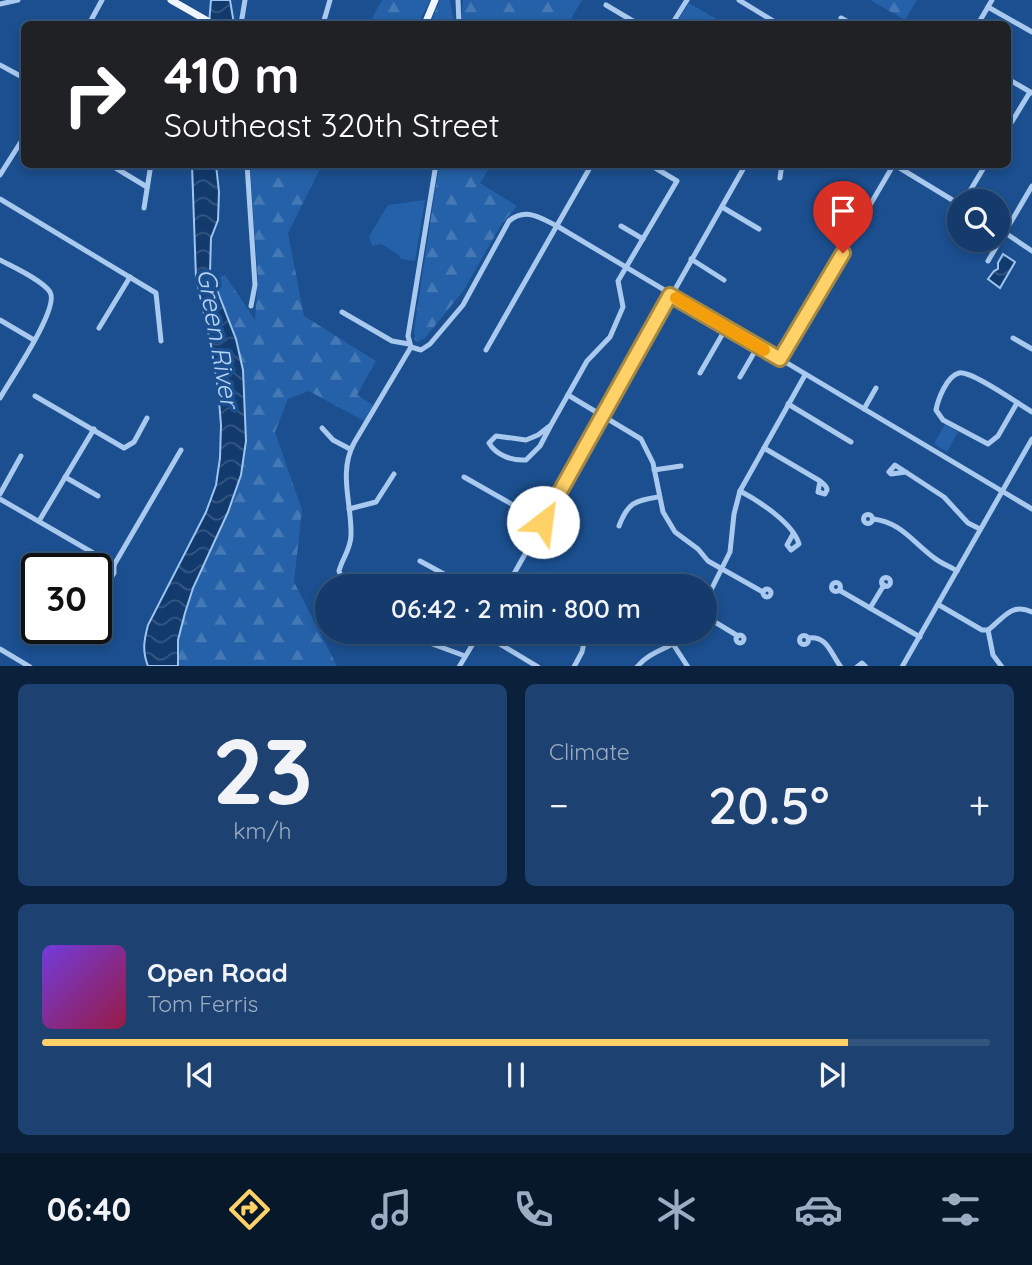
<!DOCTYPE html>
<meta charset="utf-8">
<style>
:root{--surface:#143b6b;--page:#1d4271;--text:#f1f3f6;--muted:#9dadc1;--line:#33557e;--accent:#ffd166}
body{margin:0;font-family:Quicksand,sans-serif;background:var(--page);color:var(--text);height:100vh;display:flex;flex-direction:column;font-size:26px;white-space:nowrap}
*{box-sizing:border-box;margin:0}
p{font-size:23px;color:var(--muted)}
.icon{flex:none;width:38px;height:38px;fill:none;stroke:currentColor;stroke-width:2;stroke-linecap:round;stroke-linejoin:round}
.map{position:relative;height:666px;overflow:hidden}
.drawer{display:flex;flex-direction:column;gap:18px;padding:18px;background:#0b203b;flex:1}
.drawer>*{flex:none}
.banner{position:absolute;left:21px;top:21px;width:990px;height:147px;border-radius:10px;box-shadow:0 4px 10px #0003,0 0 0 2px var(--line);background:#202124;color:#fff;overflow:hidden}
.buttons{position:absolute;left:947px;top:189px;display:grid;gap:14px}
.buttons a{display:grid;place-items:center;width:63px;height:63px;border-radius:50%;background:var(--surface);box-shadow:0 4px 10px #0003,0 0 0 2px var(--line);font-size:35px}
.speed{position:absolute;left:21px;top:553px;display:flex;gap:14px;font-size:35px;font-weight:700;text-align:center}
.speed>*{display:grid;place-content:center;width:91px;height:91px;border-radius:50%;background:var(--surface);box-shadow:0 4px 10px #0003,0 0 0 2px var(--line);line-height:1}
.speed .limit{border:4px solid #111;border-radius:10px;background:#fff;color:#111}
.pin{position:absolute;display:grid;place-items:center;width:60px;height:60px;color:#fff;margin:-72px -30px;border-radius:50% 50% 50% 0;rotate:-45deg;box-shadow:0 0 7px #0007}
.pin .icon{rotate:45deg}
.me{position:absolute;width:77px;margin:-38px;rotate:30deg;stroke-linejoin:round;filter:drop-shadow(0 0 5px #0008)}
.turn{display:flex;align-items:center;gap:24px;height:147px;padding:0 28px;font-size:32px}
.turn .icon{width:91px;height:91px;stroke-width:2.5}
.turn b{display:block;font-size:49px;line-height:60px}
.big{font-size:52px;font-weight:600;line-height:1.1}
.drawer .card{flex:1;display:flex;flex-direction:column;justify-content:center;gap:10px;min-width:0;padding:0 24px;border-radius:10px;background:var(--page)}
.drawer .dial{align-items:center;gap:0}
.dial b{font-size:91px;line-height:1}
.song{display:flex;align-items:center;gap:21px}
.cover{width:84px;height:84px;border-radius:10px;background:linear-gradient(135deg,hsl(260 70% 55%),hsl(340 70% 35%))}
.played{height:7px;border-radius:4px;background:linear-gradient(90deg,var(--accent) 85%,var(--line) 85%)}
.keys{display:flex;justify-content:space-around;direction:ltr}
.heat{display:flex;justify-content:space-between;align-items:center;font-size:38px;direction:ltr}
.drawer .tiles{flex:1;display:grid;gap:18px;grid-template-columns:1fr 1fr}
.card:last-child{grid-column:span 2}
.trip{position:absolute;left:315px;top:574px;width:402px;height:70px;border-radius:35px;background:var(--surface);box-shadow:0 4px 10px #0003,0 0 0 2px var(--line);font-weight:600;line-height:70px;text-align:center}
.menu{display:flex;height:112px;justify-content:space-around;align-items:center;background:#08182b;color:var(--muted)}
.menu .icon{width:49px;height:49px}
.menu .selected{color:var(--accent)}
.menu b{font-size:32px;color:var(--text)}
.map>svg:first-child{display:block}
</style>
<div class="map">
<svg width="1032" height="667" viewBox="0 0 1032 667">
<defs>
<pattern id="forest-firs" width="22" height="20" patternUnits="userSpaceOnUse" patternTransform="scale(1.75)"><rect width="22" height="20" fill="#2461a8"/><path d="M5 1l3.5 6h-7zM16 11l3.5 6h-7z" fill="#4579b5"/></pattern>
<pattern id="water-waves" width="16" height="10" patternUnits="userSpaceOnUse" patternTransform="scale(1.75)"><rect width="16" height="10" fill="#123a6d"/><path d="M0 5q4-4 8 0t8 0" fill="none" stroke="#365883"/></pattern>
</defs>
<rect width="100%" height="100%" fill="#1b4f8f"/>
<g fill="url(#forest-firs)">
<polygon points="382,0 430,0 418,24 369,24"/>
<polygon points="440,0 450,0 454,24 430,24"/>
<polygon points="463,0 582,0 568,24 461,24"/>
<polygon points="870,0 917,0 905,20"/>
<polygon points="250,165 322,165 288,233 304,316 376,361 357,395 373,405 364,421 309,391 288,399 275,432 302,510 294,582 337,666 168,666 164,611 204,566 228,512 241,474 231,323 213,280 225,275 255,320 258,280"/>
<polygon points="439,165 491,165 480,183 517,206 501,225 464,290 425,338 418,342 415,340 414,330"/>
</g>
<g fill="#2461a8">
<polygon points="689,3 725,24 676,24"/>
<polygon points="425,200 415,261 401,259 399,255 381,244 372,246 369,236 388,205"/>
<polygon points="945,424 958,432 947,452 934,444"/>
</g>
<g fill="url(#water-waves)" stroke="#9cc4f0" stroke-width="2">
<polygon points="211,0 230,0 234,24 209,24"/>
<path d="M192,165h24l3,27 -1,28 -7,18 -1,34 26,67 7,31 3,71 -5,34 -13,37 -35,76 -8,25 -7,27v26h-30c-6,-15 -4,-26 0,-41l58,-113 10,-27 4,-27 1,-33 -3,-37 -7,-43 -15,-67z"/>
<polygon points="1003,254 1015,262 1000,288 988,279 994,271 998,269 998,263"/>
</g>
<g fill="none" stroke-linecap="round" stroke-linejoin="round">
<g stroke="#a9c9ee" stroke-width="5">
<polyline points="458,0 459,24"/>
<polyline points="739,0 778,24"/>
<polyline points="0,4 18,0"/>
<polyline points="606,5 638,24"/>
<polyline points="988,7 1032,32"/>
<polyline points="841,18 852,24"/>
<polyline points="89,24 102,0"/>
<polyline points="241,24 245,0"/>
<polyline points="323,24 330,0"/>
<polyline points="672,24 687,0"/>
<polyline points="978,24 992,0"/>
<polyline points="0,65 24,78"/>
<polyline points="1008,79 1032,93"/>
<polyline points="1008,128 1030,92"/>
<polyline points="109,164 147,187"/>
<polyline points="247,164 255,285 251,306"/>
<polyline points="893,164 959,204"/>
<polyline points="0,175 24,137"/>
<polyline points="780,178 782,164"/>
<polyline points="0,199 156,293 161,341"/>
<polyline points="964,201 986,164"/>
<polyline points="722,207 759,229"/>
<polyline points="144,208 151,164"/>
<polyline points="621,226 643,239"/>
<polyline points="998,228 1032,251"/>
<polyline points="691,259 724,280"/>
<path d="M0,260c13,7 42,20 50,32 10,16 -40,88 -50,106"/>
<polyline points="988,261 1032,186"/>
<polyline points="342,312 392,341 409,344"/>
<polyline points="0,320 34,340"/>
<polyline points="99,328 130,277"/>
<polyline points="1013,338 1032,349"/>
<path d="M411,347l10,3 9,-6 33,-39 46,-84c17,-14 31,-3 48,5l475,283"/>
<polyline points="411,347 408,336 436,164"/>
<polyline points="486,350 592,164"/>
<polyline points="780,359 894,164"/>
<polyline points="700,373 726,328"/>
<polyline points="740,377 758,346"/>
<polyline points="568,395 641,439 653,463 663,512 675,532 698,549 708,561 763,592"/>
<polyline points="35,396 124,448 134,442 147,418"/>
<path d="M1017,403l-19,33 -10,8 -45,-24 -7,-10c2,-11 11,-34 23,-37 12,-3 61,32 73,39"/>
<polyline points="788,404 851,442"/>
<polyline points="864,409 876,388"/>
<path d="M551,425l-11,21 -14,14c-14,1 -30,-5 -37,-17l7,-7 30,4 12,-5 13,-10 36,-64 23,-24 13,-30 -5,-26 59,-100 -25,-15"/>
<polyline points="322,428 333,440 350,449"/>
<path d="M764,448l56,33c3,3 7,4 7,9l-2,4 -7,-2 2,-11"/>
<polyline points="654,470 681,466"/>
<polyline points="906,472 891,474 889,472 895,465 944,497 968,523 980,529"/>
<polyline points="65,477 98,496"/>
<polyline points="464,477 543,522"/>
<path d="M740,491c19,10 53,32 59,53l-8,6 -4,-5 6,-11"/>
<polyline points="0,494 21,456"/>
<polyline points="0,499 114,565"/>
<polyline points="349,509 376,502 394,474"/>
<circle cx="868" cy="519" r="4.5"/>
<path d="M873,519c27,3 39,22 60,38 7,6 16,9 24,14"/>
<polyline points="39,521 94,429"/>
<path d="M619,526c9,-24 16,-25 39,-29"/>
<polyline points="420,561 466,586"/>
<circle cx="886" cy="582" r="4.5"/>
<circle cx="836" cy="587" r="4.5"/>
<path d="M353,583l-12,-7 -2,-5c3,-12 12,-22 12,-36 1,-31 -13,-62 3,-92l57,-96"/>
<polyline points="507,586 746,164"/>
<circle cx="767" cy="593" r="4"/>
<polyline points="839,590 920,637"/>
<polyline points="96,602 114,573 114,565 181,450"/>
<polyline points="705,602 730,552 734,514 740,491 805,375"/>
<polyline points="939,605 982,630 988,630 993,655 1002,667"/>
<polyline points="870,608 884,585"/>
<polyline points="705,616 738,636"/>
<path d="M988,630c15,-11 23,-28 44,-18"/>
<polyline points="400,632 465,656"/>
<polyline points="480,632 538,667"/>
<circle cx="740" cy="639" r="4"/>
<circle cx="804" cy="640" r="4.5"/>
<path d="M808,638c20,-3 23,17 33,29"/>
<polyline points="673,644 688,667"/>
<polyline points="0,649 30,667"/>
<polyline points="459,667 480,632"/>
<polyline points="574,667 582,652 584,643"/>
<path d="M637,667c14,-18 37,-18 51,-35"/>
<polyline points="857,667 862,663 866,667"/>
<polyline points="902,667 1032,439"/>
</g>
<g stroke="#f0f6ff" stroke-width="7">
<polyline points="171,0 213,24"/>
<polyline points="425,24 435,0"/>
</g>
</g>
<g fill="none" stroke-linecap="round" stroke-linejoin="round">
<g stroke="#a68842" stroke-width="18">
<polyline id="route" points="543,522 670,295 780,359 843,253"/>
</g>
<use href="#route" stroke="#ffd166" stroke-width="12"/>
<polyline stroke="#f59e0b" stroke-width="12" points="676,298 764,350"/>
</g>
<g text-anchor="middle" stroke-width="7" stroke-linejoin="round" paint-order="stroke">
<g font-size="26" font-style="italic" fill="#b5d3f5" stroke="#1b4f8f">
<text transform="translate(218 338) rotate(80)" y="9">Green River</text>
</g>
</g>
</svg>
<div class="buttons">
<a><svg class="icon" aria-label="search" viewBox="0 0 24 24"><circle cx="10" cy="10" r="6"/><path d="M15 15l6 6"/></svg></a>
</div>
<div class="speed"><div class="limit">30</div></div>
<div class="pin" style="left:843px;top:253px;background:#d93025"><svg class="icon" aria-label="arrive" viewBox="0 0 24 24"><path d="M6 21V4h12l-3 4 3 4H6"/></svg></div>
<svg class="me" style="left:543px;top:522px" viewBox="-20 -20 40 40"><circle r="19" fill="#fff"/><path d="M0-13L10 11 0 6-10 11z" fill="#ffd166"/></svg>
<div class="trip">06:42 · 2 min · 800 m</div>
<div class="banner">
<div class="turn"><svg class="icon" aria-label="right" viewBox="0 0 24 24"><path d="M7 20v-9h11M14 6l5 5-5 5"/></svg><div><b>410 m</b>Southeast 320th Street</div></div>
</div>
</div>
<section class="drawer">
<div class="tiles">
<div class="card dial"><b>23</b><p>km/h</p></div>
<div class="card"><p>Climate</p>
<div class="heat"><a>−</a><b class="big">20.5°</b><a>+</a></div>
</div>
<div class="card">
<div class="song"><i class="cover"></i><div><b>Open Road</b><p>Tom Ferris</p></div></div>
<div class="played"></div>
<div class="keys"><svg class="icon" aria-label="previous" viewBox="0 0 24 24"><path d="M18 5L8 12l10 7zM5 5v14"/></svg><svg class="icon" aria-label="pause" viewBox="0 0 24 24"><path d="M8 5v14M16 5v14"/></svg><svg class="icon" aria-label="next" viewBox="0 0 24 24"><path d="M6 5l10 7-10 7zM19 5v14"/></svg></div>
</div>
</div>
</section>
<nav class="menu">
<b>06:40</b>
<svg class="icon selected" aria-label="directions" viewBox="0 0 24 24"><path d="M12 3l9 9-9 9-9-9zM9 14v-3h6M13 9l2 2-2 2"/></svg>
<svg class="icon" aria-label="music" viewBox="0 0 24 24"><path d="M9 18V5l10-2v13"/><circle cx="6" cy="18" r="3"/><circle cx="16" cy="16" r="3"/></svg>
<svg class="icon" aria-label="phone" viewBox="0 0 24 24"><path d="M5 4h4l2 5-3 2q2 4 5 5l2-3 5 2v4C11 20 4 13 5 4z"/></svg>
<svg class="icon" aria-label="climate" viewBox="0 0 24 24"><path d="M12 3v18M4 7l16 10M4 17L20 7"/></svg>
<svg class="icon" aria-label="car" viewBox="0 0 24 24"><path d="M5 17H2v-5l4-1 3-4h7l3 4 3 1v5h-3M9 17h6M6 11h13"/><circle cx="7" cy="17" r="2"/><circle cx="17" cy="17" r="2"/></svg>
<svg class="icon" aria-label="filters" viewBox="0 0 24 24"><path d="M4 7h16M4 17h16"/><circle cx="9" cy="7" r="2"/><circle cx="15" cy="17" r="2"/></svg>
</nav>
